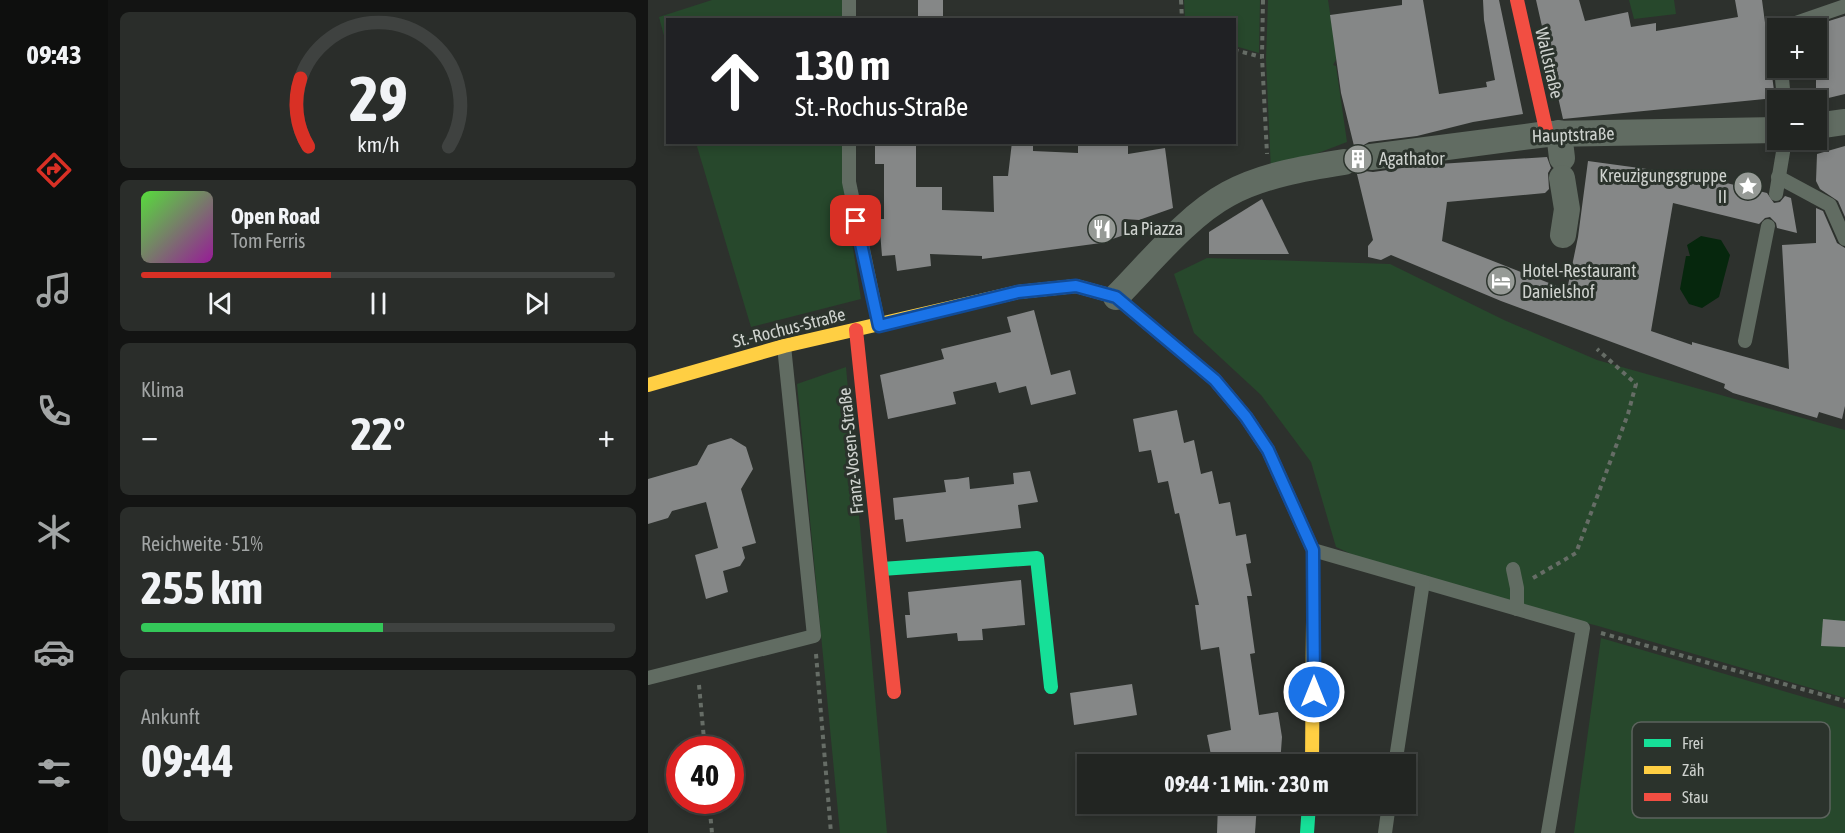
<!DOCTYPE html>
<html lang="de">
<meta charset="utf-8">
<style>
:root{--surface:#222522;--page:#2a2d2a;--text:#f1f3f6;--muted:#a2a5a5;--line:#3f4240;--accent:#d93025}
body{margin:0;font-family:"Asap Condensed",sans-serif;background:var(--page);color:var(--text);height:100vh;display:flex;flex-direction:column;font-size:22px;white-space:nowrap}
*{box-sizing:border-box;margin:0}
p{font-size:20px;color:var(--muted)}
.icon{flex:none;width:33px;height:33px;fill:none;stroke:currentColor;stroke-width:2;stroke-linecap:round;stroke-linejoin:round}
.map{position:relative;flex:1;overflow:hidden}
.panel{display:flex;flex-direction:column;gap:12px;padding:12px;background:#131413;width:540px}
.panel>*{flex:none}
.banner{position:absolute;left:18px;top:18px;width:570px;height:126px;border-radius:0px;box-shadow:0 3px 9px #0003,0 0 0 2px var(--line);background:#202124;color:#fff;overflow:hidden}
.controls{position:absolute;left:1119px;top:18px;display:grid;gap:12px}
.controls a{display:grid;place-items:center;width:60px;height:60px;border-radius:0px;background:var(--surface);box-shadow:0 3px 9px #0003,0 0 0 2px var(--line);font-size:30px}
.speed{position:absolute;left:18px;top:736px;display:flex;gap:12px;font-size:30px;font-weight:700;text-align:center}
.speed>*{display:grid;place-content:center;width:78px;height:78px;border-radius:50%;background:var(--surface);box-shadow:0 3px 9px #0003,0 0 0 2px var(--line);line-height:1}
.speed .limit{border:9px solid #d22;background:#fff;color:#111}
.pin{position:absolute;display:grid;place-items:center;width:51px;height:51px;color:#fff;margin:-26px;border-radius:12px;box-shadow:0 3px 9px #0006}
.me{position:absolute;width:66px;margin:-33px;rotate:0deg;stroke-linejoin:round;filter:drop-shadow(0 0 4px #0008)}
.turn{display:flex;align-items:center;gap:21px;height:126px;padding:0 30px;font-size:27px}
.turn .icon{width:78px;height:78px;stroke-width:2.5}
.turn b{display:block;font-size:42px;line-height:51px}
.big{font-size:45px;font-weight:700;line-height:1.1}
.panel .card{flex:1;display:flex;flex-direction:column;justify-content:center;gap:9px;min-width:0;padding:0 21px;border-radius:9px;background:var(--page)}
.panel .dial{align-items:center;gap:0}
.dial svg{height:156px;overflow:visible;fill:none;stroke:var(--line);stroke-width:7;stroke-linecap:round;text-anchor:middle}
.dial text{fill:var(--text);stroke:none}
.song{display:flex;align-items:center;gap:18px}
.cover{width:72px;height:72px;border-radius:9px;background:linear-gradient(135deg,hsl(110 70% 55%),hsl(300 70% 35%))}
.played{height:6px;border-radius:3px;background:linear-gradient(90deg,var(--accent) 40%,var(--line) 40%)}
.keys{display:flex;justify-content:space-around;direction:ltr}
.heat{display:flex;justify-content:space-between;align-items:center;font-size:33px;direction:ltr}
.charge{height:9px;border-radius:4px;background:linear-gradient(90deg,#34c759 51%,var(--line) 0)}
.trip{position:absolute;left:429px;top:754px;width:339px;height:60px;border-radius:0px;background:var(--surface);box-shadow:0 3px 9px #0003,0 0 0 2px var(--line);font-weight:700;line-height:60px;text-align:center}
main{display:flex;flex:1;min-height:0}
.menu{display:flex;flex-direction:column;width:108px;justify-content:space-around;align-items:center;background:#0e0f0e;color:var(--muted)}
.menu .icon{width:42px;height:42px}
.menu .active{color:var(--accent)}
.menu b{font-size:27px;color:var(--text)}
.map>svg:first-child{display:block}
</style>
<main>
<nav class="menu">
<b>09:43</b>
<svg class="icon active" aria-label="directions" viewBox="0 0 24 24"><path d="M12 3l9 9-9 9-9-9zM9 14v-3h6M13 9l2 2-2 2"/></svg>
<svg class="icon" aria-label="music" viewBox="0 0 24 24"><path d="M9 18V5l10-2v13"/><circle cx="6" cy="18" r="3"/><circle cx="16" cy="16" r="3"/></svg>
<svg class="icon" aria-label="phone" viewBox="0 0 24 24"><path d="M5 4h4l2 5-3 2q2 4 5 5l2-3 5 2v4C11 20 4 13 5 4z"/></svg>
<svg class="icon" aria-label="climate" viewBox="0 0 24 24"><path d="M12 3v18M4 7l16 10M4 17L20 7"/></svg>
<svg class="icon" aria-label="car" viewBox="0 0 24 24"><path d="M5 17H2v-5l4-1 3-4h7l3 4 3 1v5h-3M9 17h6M6 11h13"/><circle cx="7" cy="17" r="2"/><circle cx="17" cy="17" r="2"/></svg>
<svg class="icon" aria-label="filters" viewBox="0 0 24 24"><path d="M4 7h16M4 17h16"/><circle cx="9" cy="7" r="2"/><circle cx="15" cy="17" r="2"/></svg>
</nav>
<section class="panel">
<div class="card dial"><svg viewBox="0 0 100 80">
<path d="M14 69A42 42 0 1 1 86 69"/>
<path d="M14 69A42 42 0 0 1 10 34" stroke="#d93025"/>
<text x="50" y="56" font-size="32" font-weight="700">29</text>
<text x="50" y="72" font-size="11">km/h</text>
</svg></div>
<div class="card">
<div class="song"><i class="cover"></i><div><b>Open Road</b><p>Tom Ferris</p></div></div>
<div class="played"></div>
<div class="keys"><svg class="icon" aria-label="previous" viewBox="0 0 24 24"><path d="M18 5L8 12l10 7zM5 5v14"/></svg><svg class="icon" aria-label="pause" viewBox="0 0 24 24"><path d="M8 5v14M16 5v14"/></svg><svg class="icon" aria-label="next" viewBox="0 0 24 24"><path d="M6 5l10 7-10 7zM19 5v14"/></svg></div>
</div>
<div class="card"><p>Klima</p>
<div class="heat"><a>−</a><b class="big">22°</b><a>+</a></div>
</div>
<div class="card"><p>Reichweite · 51%</p><b class="big">255 km</b><div class="charge"></div></div>
<div class="card"><p>Ankunft</p><b class="big">09:44</b></div>
</section>
<div class="map">
<svg width="1197" height="833" viewBox="0 0 1197 833">
<rect width="100%" height="100%" fill="#2d312d"/>
<g fill="#27482c">
<polygon points="64,0 198,0 198,19 20,20 19,47 11,17"/>
<polygon points="536,0 612,0 611,53 587,46 586,20 537,19"/>
<polygon points="620,0 680,0 689,58 685,65 688,66 699,142 623,171 618,59"/>
<polygon points="981,0 1026,0 1028,14 986,19"/>
<polygon points="48,143 195,143 194,179 213,299 103,327"/>
<polygon points="559,258 742,264 856,320 949,360 1197,430 1197,698 950,626 740,571 688,547 663,462 613,395 546,333 526,274"/>
<polygon points="198,367 239,833 192,833 149,384"/>
<polygon points="953,638 1197,709 1197,833 926,833"/>
</g>
<polygon fill="#06270d" points="1053,236 1073,240 1082,255 1071,297 1054,308 1041,304 1032,289 1038,256 1042,256 1039,245"/>
<g fill="#858787">
<rect x="270" y="0" width="25" height="20"/>
<polygon points="754,0 775,0 791,94 839,87 838,82 847,80 836,20 835,0 851,0 875,114 825,122 769,136 721,142 707,150 693,93 682,15 754,5"/>
<polygon points="888,0 931,0 937,21 980,12 983,27 1008,23 1008,31 1090,17 1087,0 1114,0 1127,98 915,119"/>
<polygon points="1197,16 1197,94 1168,101 1168,25"/>
<polygon points="227,142 268,142 268,187 294,187 294,210 346,212 345,176 360,176 364,142 385,142 385,151 430,153 430,142 480,142 480,154 517,148 525,208 491,220 476,219 476,235 453,243 334,259 334,256 282,254 283,266 249,271 247,255 234,256 231,219 236,219 236,164 227,164"/>
<polygon points="1197,146 1197,217 1190,201 1172,189 1168,181 1169,154"/>
<polygon points="899,157 903,168 900,173 901,189 897,193 799,202 794,241 919,290 930,237 940,161 1050,176 1119,193 1126,203 1132,202 1137,196 1143,198 1149,233 1129,228 1128,223 1122,217 1117,218 1111,224 1025,203 1003,331 1044,345 1044,342 1141,369 1134,245 1168,243 1168,208 1175,211 1189,243 1197,248 1197,406 1194,419 1171,412 1169,418 1085,393 1076,388 1077,384 853,301 743,255 733,260 720,257 720,246 725,240 708,170 725,172 776,165"/>
<polygon points="614,199 641,254 561,254 561,232"/>
<polygon points="386,310 403,375 422,370 428,394 383,405 378,386 351,393 348,382 305,392 308,404 240,419 232,375 296,359 293,349 363,332 359,317"/>
<polygon points="529,410 536,443 546,440 553,474 564,471 571,504 582,502 588,536 598,534 603,563 598,564 604,596 599,596 607,653 602,654 611,715 630,712 634,737 632,765 565,765 559,735 583,730 571,647 553,650 547,605 551,605 531,513 527,514 520,481 510,483 503,450 491,452 485,419"/>
<polygon points="83,438 98,447 105,469 93,489 108,543 94,547 97,558 92,566 75,571 80,592 58,599 47,555 70,548 58,502 24,511 20,518 0,524 0,479 49,465 60,445"/>
<polygon points="382,471 390,502 370,505 373,528 258,542 255,519 247,520 245,498 298,492 296,480 309,479 321,477 322,489 366,484 365,473"/>
<polygon points="373,580 377,625 334,629 335,640 310,641 309,633 259,638 257,615 262,615 260,592"/>
<polygon points="1175,619 1197,621 1197,647 1173,646"/>
<polygon points="484,684 489,715 426,725 422,693"/>
<polygon points="570,804 609,804 607,833 569,833"/>
</g>
<g fill="none" stroke-linecap="round" stroke-linejoin="round">
<g stroke="#666d66" stroke-width="4" stroke-dasharray="4.5 4.5" stroke-linecap="butt">
<polyline points="533,0 534,20"/>
<polyline points="615,0 614,57 619,154"/>
<polyline points="586,50 614,57"/>
<polyline points="885,578 928,553 980,414 988,384 949,349"/>
<polyline points="953,633 1197,701"/>
<polyline points="168,654 183,833"/>
<polyline points="51,685 57,750"/>
<polyline points="61,801 64,833"/>
</g>
<g stroke="#616c62" stroke-width="14">
<polyline points="201,0 201,20"/>
<polyline points="1133,28 1197,6"/>
<polyline points="1133,68 1136,100"/>
<polyline points="201,142 201,182 231,326"/>
<polyline points="1130,177 1182,205 1197,239"/>
<polyline points="1128,194 1137,140"/>
<polyline points="1097,341 1120,226"/>
<polyline points="665,550 935,628 900,833"/>
<polyline points="865,569 869,588 869,609"/>
<polyline points="0,678 166,636 136,346"/>
<polyline points="747,765 775,582"/>
<polyline points="737,833 741,804"/>
</g>
<g stroke="#616c62" stroke-width="26">
<polyline points="1168,126 1197,122"/>
<polyline points="911,133 914,158"/>
<polyline points="723,157 899,134 1130,130"/>
<polyline points="914,178 919,209 915,235"/>
<path d="M468,297c33,-33 71,-81 112,-103 35,-19 78,-26 116,-32"/>
</g>
<g stroke="#16e098" stroke-width="14">
<polyline points="234,569 389,558 403,687"/>
<polyline points="659,833 661,804"/>
</g>
<g stroke="#ffcf43" stroke-width="14">
<polyline points="0,385 136,346 370,292 428,286 468,297 487,313"/>
<polyline points="664,765 665,621"/>
</g>
<g stroke="#f24e42" stroke-width="14">
<polyline points="869,0 899,134"/>
<polyline points="487,313 567,380 598,417 620,450 665,550 665,621"/>
<polyline points="208,330 246,692"/>
</g>
</g>
<g fill="none" stroke-linecap="round" stroke-linejoin="round">
<g stroke="#114b97" stroke-width="15">
<polyline id="route" points="208,221 231,326 370,292 428,286 468,297 567,380 598,417 620,450 665,550 666,692"/>
</g>
<use href="#route" stroke="#1a73e8" stroke-width="10"/>
</g>
<defs>
<g id="building-disc" transform="scale(1.5)"><circle r="9.5" fill="#969a96" stroke="#2b332c"/><path d="M-4-6H4V6H1V3H-1V6H-4ZM-2.5-4.3h1.7v1.8h-1.7ZM.8-4.3h1.7v1.8H.8ZM-2.5-1h1.7V.8h-1.7ZM.8-1h1.7V.8H.8Z" fill="#fff"/></g>
<g id="sight-disc" transform="scale(1.5)"><circle r="9.5" fill="#969a96" stroke="#2b332c"/><path d="M0-6L1.8-2.2L6-1.7L2.9 1.2L3.7 5.4L0 3.3L-3.7 5.4L-2.9 1.2L-6-1.7L-1.8-2.2Z" fill="#fff"/></g>
<g id="restaurant-disc" transform="scale(1.5)"><circle r="9.5" fill="#969a96" stroke="#2b332c"/><path d="M-5-6h1v4h1v-4h1v4h1v-4h1v5L-1.5 .5V6h-2V.5L-5-1ZM5-6V6H3V1.5H1.5Q1.5-4 5-6Z" fill="#fff"/></g>
<g id="hotel-disc" transform="scale(1.5)"><circle r="9.5" fill="#969a96" stroke="#2b332c"/><path d="M-6-4.5h1.5V1H6V5H4.5V3h-9V5H-6ZM-4 0a1.8 1.8 0 1 1 3.6 0ZM.5 0V-2.5h3Q6-2.5 6 0Z" fill="#fff"/></g>
</defs>
<g fill-rule="evenodd">
<use href="#building-disc" x="710" y="159"/>
<use href="#sight-disc" x="1100" y="186"/>
<use href="#restaurant-disc" x="454" y="229"/>
<use href="#hotel-disc" x="853" y="281"/>
</g>
<g text-anchor="middle" stroke-width="6" stroke-linejoin="round" paint-order="stroke">
<g font-size="18" fill="#ced2ce" stroke="#2b332c">
<text transform="translate(901 63) rotate(77)" y="6">Wallstraße</text>
<text transform="translate(925 135) rotate(-2)" y="6">Hauptstraße</text>
<text transform="translate(141 328) rotate(-14)" y="6">St.-Rochus-Straße</text>
<text transform="translate(203 451) rotate(-96)" y="6">Franz-Vosen-Straße</text>
</g>
<g font-size="18" fill="#ced2ce" stroke="#2b332c" text-anchor="start">
<text x="731" y="165">Agathator</text>
<text x="1079" y="182" text-anchor="end">Kreuzigungsgruppe<tspan x="1079" dy="21">II</tspan></text>
<text x="475" y="235">La Piazza</text>
<text x="874" y="277">Hotel-Restaurant<tspan x="874" dy="21">Danielshof</tspan></text>
</g>
</g>
<rect x="984" y="722" width="198" height="96" rx="9" fill="#2b332c" stroke="#5c635d" stroke-width="1.5"/>
<rect x="996" y="739" width="27" height="8" fill="#16e098"/>
<rect x="996" y="766" width="27" height="8" fill="#ffcf43"/>
<rect x="996" y="793" width="27" height="8" fill="#f24e42"/>
<g font-size="16" fill="#ced2ce">
<text x="1034" y="749">Frei</text>
<text x="1034" y="776">Zäh</text>
<text x="1034" y="803">Stau</text>
</g>
</svg>
<div class="controls">
<a>+</a>
<a>−</a>
</div>
<div class="speed"><div class="limit">40</div></div>
<div class="pin" style="left:208px;top:221px;background:#d93025"><svg class="icon" aria-label="arrive" viewBox="0 0 24 24"><path d="M6 21V4h12l-3 4 3 4H6"/></svg></div>
<svg class="me" style="left:666px;top:692px" viewBox="-20 -20 40 40"><circle r="17" fill="#1a73e8" stroke="#fff" stroke-width="3"/><path d="M0-11L8 9 0 5-8 9z" fill="#fff"/></svg>
<div class="trip">09:44 · 1 Min. · 230 m</div>
<div class="banner">
<div class="turn"><svg class="icon" aria-label="ahead" viewBox="0 0 24 24"><path d="M12 20V5M6 11l6-6 6 6"/></svg><div><b>130 m</b>St.-Rochus-Straße</div></div>
</div>
</div>
</main>
